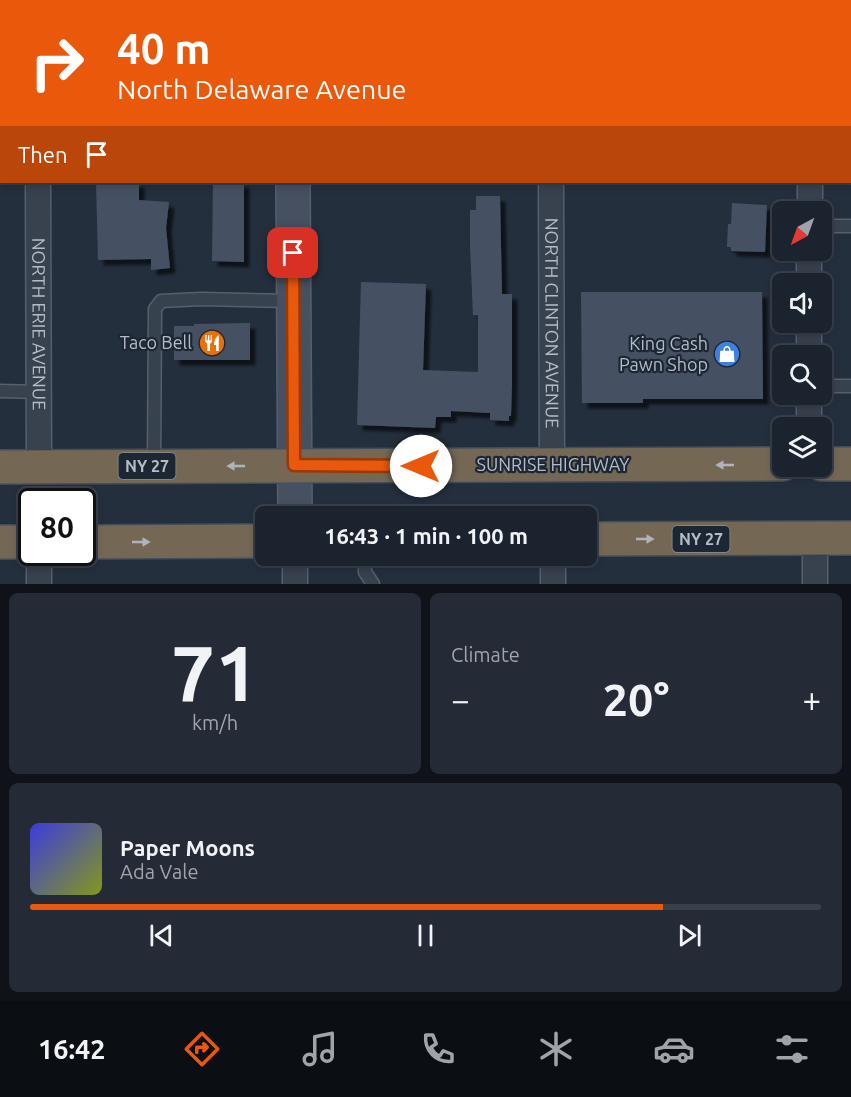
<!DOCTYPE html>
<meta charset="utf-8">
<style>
:root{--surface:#1b232e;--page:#242b36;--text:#f1f3f6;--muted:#a0a4aa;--line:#39404a;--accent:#ea580c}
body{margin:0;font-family:Ubuntu,sans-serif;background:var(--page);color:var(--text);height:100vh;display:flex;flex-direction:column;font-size:22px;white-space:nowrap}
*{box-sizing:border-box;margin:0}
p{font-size:20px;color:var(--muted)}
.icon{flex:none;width:33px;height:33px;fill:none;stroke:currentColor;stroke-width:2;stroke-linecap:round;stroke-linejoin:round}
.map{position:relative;height:584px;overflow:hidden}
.drawer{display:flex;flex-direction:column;gap:9px;padding:9px;background:#0f1319;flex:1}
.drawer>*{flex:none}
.top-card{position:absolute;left:0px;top:0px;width:852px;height:183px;box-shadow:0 3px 9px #0003,0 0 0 2px var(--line);background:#ea580c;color:#fff;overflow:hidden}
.needle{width:39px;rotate:221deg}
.tools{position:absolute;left:772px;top:201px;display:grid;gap:12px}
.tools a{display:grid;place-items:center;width:60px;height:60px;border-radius:9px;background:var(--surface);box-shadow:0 3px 9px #0003,0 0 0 2px var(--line);font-size:30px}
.speed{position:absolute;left:18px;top:488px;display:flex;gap:12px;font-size:30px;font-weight:700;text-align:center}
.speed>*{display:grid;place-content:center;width:78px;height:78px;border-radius:50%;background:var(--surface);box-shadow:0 3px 9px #0003,0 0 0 2px var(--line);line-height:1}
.speed .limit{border:3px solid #111;border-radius:9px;background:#fff;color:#111}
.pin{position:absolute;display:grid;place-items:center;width:51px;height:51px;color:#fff;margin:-26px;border-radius:12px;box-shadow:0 3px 9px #0006}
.me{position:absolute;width:66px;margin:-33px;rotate:270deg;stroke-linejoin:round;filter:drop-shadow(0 0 4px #0008)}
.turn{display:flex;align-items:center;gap:21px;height:126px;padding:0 18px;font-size:27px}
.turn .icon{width:78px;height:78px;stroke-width:2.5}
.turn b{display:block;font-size:42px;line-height:51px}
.then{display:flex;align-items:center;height:57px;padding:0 18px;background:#0003;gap:12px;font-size:22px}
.big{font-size:45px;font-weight:600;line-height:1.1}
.drawer .tile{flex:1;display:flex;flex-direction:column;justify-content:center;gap:9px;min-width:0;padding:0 21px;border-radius:9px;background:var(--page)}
.drawer .dial{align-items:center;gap:0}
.dial b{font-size:78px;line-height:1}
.song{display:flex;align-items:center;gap:18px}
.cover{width:72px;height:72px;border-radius:9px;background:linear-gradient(135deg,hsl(240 70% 55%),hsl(70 70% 35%))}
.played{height:6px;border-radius:3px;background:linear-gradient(90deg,var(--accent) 80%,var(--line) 80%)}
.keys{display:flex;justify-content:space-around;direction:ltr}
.heat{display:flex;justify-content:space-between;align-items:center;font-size:33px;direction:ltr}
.drawer .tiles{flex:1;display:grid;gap:9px;grid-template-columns:1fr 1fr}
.tile:last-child{grid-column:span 2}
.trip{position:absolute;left:255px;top:506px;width:342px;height:60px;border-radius:9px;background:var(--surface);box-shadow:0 3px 9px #0003,0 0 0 2px var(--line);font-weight:600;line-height:60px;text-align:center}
.dock{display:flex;height:96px;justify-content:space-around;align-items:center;background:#0b0e12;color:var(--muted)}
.dock .icon{width:42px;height:42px}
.dock .selected{color:var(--accent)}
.dock b{font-size:27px;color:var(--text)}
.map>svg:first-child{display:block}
</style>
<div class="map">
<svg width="851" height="584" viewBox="0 0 851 584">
<defs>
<filter id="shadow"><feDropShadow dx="5.5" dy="5.5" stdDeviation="1.5" flood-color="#0009"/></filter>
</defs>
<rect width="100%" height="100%" fill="#242f3e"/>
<g fill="#455162" filter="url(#shadow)">
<polygon points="96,182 139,182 139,200 169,202 166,228 170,268 151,270 151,259 98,260"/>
<polygon points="213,182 244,182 244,262 212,261"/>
<polygon points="476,196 500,196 502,294 512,294 512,384 511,416 509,416 509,421 490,420 490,413 451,411 451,417 436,417 435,428 357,425 361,282 426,284 423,370 478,372 478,315 473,315 470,246 470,210 476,210"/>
<polygon points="732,203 767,205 765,252 731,251 731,247 727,247 728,224 731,224"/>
<polygon points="581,292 762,292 763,399 643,399 643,403 582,403"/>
<polygon points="250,323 250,360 174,360 174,326 194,326 194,324"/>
</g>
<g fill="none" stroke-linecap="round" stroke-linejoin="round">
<g stroke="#565f6c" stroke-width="15">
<g id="lane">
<polyline points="822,226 851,226"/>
<polyline points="822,386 851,386"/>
<polyline points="0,391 39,392"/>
<polyline points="154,465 155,309 161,301 201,299 293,301"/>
<polyline points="364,555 365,572 373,584"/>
</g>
</g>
<g stroke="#565f6c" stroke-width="27">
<g id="street">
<polyline points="37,0 37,2"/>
<polyline points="551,0 551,2"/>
<polyline points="810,2 810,0"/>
<path id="s1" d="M38,182l1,285"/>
<path id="s2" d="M551,182l1,283"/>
<polyline points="810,212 810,182"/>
<polyline points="809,284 809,250"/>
<polyline points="809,356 809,322"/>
<polyline points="809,428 809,394"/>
<polyline points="39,552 39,584"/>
<polyline points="295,555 295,584"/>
<polyline points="553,584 553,555"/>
<polyline points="815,584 815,538"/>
</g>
</g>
<g stroke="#565f6c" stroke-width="36">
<g id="secondary">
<polyline points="292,0 292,2"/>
<polyline points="293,182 295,516"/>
</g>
</g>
<g stroke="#434c59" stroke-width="36">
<g id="highway">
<polyline points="822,464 851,464"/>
<polyline points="0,467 783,464"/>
<polyline points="586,539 851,538"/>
<polyline points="0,542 32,542"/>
<polyline points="82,542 266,541"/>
</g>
</g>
<use href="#lane" stroke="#38414e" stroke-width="12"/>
<use href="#street" stroke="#38414e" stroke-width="24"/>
<use href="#secondary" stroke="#465061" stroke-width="33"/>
<use href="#highway" stroke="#746855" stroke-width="33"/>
</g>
<defs><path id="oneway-solid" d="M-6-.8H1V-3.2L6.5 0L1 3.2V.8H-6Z" transform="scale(1.5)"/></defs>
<g fill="#aeb4bd">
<use href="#oneway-solid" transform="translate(725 465) rotate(180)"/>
<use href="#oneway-solid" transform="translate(236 466) rotate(180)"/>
<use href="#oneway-solid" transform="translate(645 539)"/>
<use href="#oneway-solid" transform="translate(141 542)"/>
</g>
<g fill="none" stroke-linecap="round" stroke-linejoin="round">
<g stroke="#983908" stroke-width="15">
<polyline id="route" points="293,253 294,465 421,466"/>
</g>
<use href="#route" stroke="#ea580c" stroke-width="10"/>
</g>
<defs>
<g id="restaurant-disc" transform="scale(1.35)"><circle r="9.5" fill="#e8710a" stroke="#1d2633"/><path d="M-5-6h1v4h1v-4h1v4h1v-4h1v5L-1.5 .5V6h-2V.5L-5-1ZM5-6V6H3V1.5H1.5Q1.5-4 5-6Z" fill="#fff"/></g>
<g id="shop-disc" transform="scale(1.35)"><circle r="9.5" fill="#3f7fe0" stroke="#1d2633"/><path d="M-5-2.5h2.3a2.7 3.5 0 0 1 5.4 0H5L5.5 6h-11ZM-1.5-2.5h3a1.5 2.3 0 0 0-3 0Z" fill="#fff"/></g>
</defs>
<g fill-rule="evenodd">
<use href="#restaurant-disc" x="212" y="343"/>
<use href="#shop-disc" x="727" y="354"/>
</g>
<g text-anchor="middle" stroke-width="4.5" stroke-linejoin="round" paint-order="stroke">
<g fill="#1d2633" stroke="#878f9c" stroke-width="1.5">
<rect x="118.5" y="453" width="57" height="26" rx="4.5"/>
<rect x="672.5" y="526" width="57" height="26" rx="4.5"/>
</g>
<g font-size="16" font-weight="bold" fill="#b4bcc9">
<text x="147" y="472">NY 27</text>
<text x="701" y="545">NY 27</text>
</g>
<g font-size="18" fill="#b4bcc9" stroke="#1d2633">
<text dy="6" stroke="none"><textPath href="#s2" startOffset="141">NORTH CLINTON AVENUE</textPath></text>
<text dy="6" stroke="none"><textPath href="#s1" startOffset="142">NORTH ERIE AVENUE</textPath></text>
<text x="553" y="471">SUNRISE HIGHWAY</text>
</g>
<g font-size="18" fill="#b4bcc9" stroke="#1d2633" text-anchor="end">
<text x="192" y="349">Taco Bell</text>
<text x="708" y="350">King Cash<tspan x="708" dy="21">Pawn Shop</tspan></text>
</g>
</g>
</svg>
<div class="tools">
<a><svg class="needle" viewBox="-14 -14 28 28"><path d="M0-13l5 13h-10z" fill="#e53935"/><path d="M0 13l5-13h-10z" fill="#a0a4aa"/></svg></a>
<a><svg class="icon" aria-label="sound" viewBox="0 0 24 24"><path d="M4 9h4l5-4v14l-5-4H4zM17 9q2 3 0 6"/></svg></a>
<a><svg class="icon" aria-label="search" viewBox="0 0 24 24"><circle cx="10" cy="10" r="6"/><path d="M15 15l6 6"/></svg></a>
<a><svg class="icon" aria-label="layers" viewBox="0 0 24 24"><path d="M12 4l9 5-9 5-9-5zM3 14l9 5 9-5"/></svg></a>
</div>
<div class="speed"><div class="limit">80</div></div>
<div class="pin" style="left:293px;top:253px;background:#d93025"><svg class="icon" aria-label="arrive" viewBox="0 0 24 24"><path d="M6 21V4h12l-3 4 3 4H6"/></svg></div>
<svg class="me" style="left:421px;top:466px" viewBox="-20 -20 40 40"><circle r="19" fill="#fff"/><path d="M0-13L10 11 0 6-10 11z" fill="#ea580c"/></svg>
<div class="trip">16:43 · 1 min · 100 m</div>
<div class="top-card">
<div class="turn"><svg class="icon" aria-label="right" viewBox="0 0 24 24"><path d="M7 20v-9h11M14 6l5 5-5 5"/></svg><div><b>40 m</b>North Delaware Avenue</div></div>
<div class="then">Then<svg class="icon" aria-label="arrive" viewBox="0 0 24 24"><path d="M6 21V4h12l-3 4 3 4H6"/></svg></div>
</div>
</div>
<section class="drawer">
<div class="tiles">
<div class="tile dial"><b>71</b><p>km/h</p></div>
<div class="tile"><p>Climate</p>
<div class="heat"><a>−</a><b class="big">20°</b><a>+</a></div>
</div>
<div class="tile">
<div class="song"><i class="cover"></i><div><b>Paper Moons</b><p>Ada Vale</p></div></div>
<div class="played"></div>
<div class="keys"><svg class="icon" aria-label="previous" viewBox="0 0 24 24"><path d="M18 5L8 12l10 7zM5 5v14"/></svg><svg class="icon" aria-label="pause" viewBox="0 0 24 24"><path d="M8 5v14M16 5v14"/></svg><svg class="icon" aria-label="next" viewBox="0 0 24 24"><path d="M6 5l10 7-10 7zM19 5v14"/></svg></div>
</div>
</div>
</section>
<nav class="dock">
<b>16:42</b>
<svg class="icon selected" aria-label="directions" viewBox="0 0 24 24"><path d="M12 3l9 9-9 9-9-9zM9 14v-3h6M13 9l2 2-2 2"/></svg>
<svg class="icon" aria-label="music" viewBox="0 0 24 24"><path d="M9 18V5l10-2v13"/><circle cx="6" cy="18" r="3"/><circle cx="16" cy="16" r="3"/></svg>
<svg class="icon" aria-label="phone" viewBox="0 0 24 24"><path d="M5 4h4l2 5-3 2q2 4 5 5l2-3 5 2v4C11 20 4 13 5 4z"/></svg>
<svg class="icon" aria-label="climate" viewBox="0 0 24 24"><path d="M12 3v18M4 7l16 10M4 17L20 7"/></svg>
<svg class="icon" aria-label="car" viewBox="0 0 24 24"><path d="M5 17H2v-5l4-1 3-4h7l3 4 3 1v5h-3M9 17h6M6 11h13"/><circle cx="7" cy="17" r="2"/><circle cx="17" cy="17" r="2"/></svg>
<svg class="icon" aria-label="filters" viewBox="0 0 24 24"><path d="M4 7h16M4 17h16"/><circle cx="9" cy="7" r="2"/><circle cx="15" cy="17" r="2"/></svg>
</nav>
